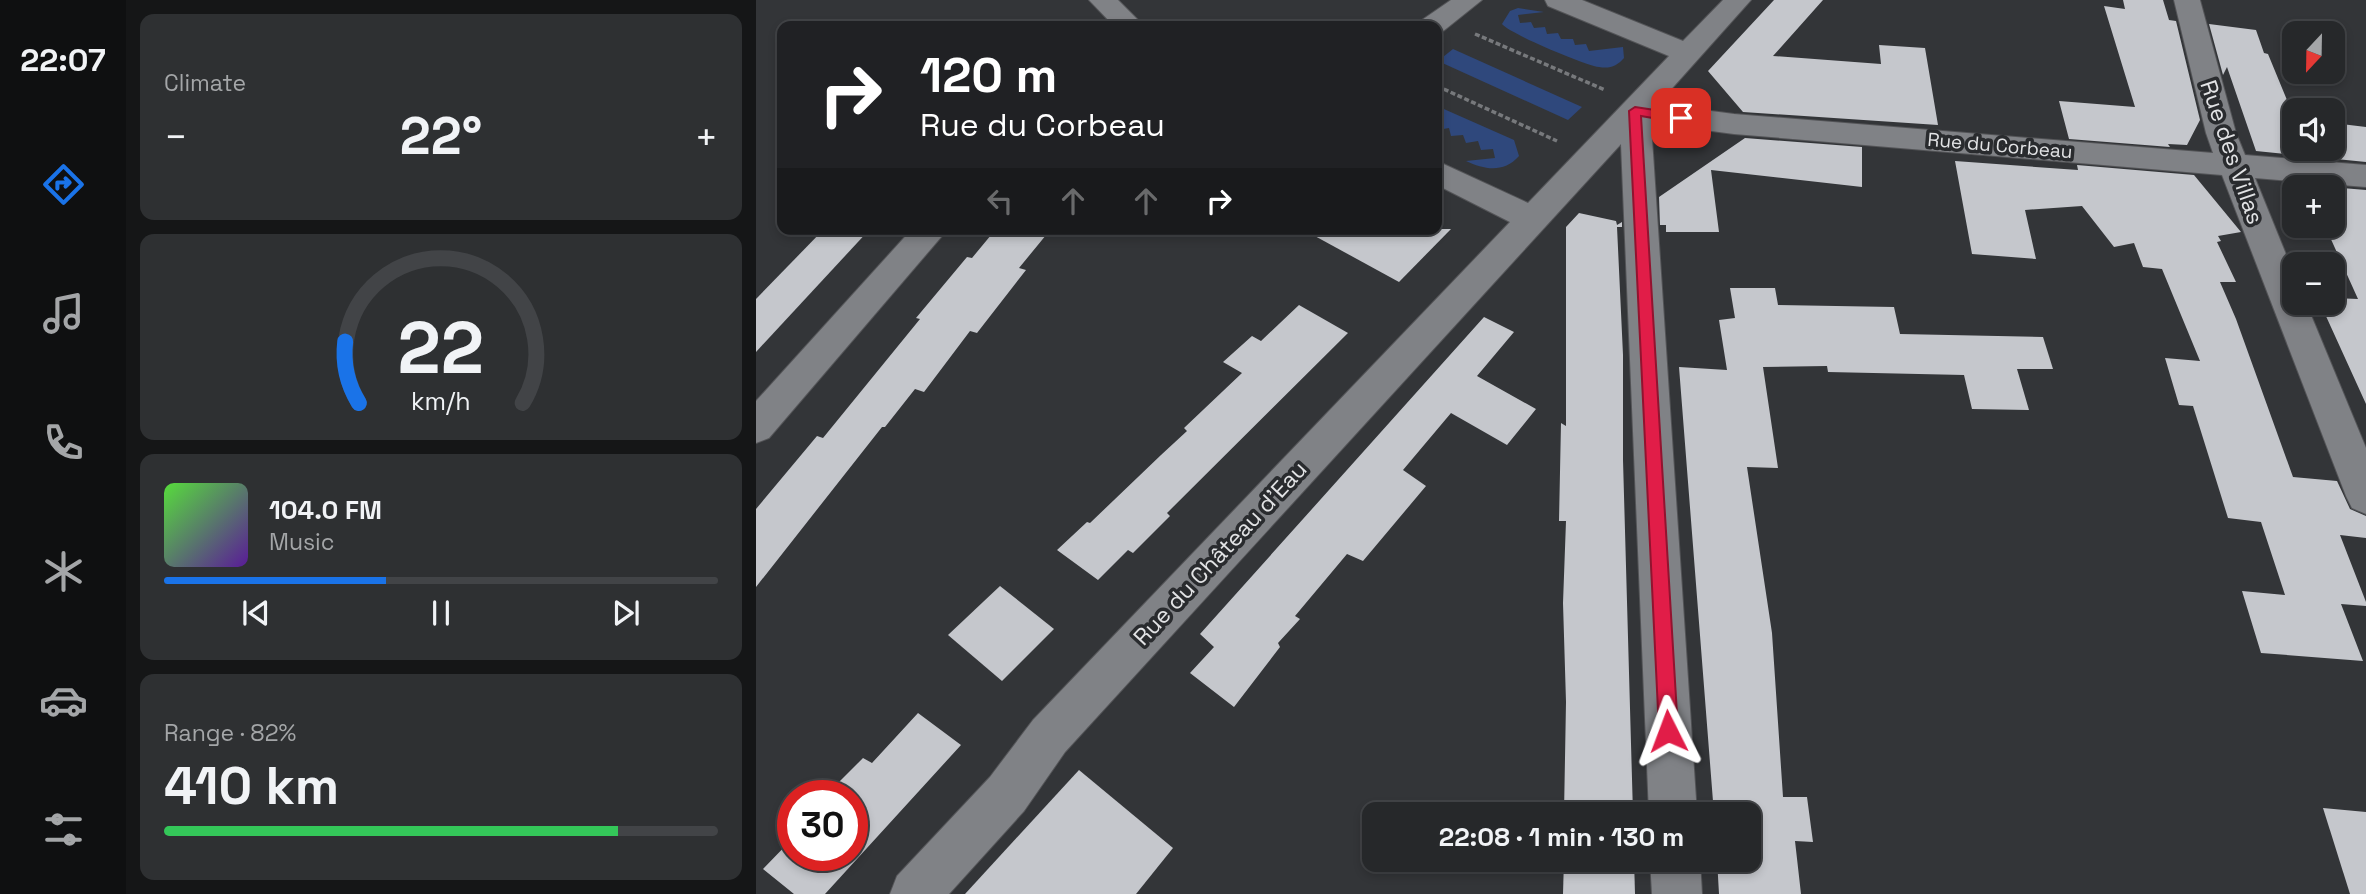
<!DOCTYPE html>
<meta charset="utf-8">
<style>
:root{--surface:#26282a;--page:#2e3032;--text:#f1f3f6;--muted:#a4a6a8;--line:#424447;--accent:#1a73e8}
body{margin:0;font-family:"Space Grotesk",sans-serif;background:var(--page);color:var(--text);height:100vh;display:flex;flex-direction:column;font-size:26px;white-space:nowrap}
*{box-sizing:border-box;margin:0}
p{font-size:23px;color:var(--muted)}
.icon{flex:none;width:38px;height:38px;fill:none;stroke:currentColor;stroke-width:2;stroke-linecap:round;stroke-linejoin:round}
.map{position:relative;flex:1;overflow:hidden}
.drawer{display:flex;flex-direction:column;gap:14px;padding:14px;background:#151617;width:630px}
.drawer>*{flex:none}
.guide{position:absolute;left:21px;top:21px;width:665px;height:214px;border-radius:14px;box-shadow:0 4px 10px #0003,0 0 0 2px var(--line);background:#202124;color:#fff;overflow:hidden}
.needle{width:46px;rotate:202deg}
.controls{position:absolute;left:1526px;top:21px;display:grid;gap:14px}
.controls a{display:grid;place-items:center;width:63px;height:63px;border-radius:14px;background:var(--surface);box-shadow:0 4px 10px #0003,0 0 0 2px var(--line);font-size:35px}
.speed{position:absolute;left:21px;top:780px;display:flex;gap:14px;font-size:35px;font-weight:700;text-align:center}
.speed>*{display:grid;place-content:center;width:91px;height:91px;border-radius:50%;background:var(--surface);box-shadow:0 4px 10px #0003,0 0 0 2px var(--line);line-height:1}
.speed .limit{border:10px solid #d22;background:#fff;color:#111}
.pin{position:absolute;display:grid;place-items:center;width:60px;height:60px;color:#fff;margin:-30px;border-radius:14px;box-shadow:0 4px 10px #0006}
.me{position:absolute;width:77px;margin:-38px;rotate:357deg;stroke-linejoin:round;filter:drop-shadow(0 0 5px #0008)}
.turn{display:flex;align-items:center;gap:24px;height:147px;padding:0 28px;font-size:32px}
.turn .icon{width:91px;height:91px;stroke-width:2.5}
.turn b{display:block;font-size:49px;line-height:60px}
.lanes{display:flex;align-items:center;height:66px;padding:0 28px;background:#0003;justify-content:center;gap:35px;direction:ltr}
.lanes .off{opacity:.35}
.big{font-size:52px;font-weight:700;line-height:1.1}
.drawer .tile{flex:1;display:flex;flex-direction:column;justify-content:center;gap:10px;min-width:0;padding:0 24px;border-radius:14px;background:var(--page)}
.drawer .dial{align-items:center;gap:0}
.dial svg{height:182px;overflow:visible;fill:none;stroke:var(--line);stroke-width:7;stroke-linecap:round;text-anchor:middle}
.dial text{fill:var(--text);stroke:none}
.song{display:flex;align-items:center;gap:21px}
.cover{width:84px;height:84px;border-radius:10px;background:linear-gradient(135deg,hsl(110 70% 55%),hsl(270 70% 35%))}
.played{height:7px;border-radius:4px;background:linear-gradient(90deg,var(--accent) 40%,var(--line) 40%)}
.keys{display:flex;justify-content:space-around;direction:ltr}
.heat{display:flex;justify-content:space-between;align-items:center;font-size:38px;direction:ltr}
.charge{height:10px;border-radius:5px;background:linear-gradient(90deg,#34c759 82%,var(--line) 0)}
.trip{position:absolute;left:606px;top:802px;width:399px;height:70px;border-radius:14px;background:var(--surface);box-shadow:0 4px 10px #0003,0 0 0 2px var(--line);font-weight:700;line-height:70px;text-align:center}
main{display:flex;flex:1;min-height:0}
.tabs{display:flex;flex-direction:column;width:126px;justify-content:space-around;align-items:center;background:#0f1011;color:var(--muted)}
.tabs .icon{width:49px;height:49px}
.tabs .selected{color:var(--accent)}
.tabs b{font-size:32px;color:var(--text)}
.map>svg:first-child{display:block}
</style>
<main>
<nav class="tabs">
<b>22:07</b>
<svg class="icon selected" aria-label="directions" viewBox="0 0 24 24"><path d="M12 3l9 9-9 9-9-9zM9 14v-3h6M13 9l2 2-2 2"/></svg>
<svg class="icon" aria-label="music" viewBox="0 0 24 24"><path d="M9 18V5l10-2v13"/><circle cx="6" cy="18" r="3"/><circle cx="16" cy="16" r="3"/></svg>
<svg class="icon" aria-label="phone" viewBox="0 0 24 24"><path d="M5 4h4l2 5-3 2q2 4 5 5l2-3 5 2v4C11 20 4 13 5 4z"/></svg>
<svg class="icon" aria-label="climate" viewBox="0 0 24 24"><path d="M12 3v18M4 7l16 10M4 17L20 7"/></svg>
<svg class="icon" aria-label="car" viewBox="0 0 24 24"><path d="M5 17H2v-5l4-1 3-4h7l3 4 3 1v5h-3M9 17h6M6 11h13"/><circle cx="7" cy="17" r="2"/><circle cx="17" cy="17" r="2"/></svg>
<svg class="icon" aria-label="filters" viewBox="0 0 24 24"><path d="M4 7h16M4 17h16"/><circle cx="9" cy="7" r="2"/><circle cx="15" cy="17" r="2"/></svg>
</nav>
<section class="drawer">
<div class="tile"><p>Climate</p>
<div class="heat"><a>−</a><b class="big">22°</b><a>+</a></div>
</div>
<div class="tile dial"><svg viewBox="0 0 100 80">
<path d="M14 69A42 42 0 1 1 86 69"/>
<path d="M14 69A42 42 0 0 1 8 42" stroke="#1a73e8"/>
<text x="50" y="56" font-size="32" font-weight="700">22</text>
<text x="50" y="72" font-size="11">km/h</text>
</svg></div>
<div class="tile">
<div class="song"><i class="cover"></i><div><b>104.0 FM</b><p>Music</p></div></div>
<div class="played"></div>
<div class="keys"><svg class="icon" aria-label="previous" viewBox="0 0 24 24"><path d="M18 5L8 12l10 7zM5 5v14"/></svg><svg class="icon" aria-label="pause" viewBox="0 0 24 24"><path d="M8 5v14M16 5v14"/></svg><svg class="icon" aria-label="next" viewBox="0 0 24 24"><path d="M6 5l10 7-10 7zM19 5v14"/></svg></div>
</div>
<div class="tile"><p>Range · 82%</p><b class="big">410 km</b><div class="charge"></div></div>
</section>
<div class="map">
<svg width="1610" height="894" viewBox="0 0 1610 894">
<rect width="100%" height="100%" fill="#333538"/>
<g fill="#2f487c">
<path d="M762,8l26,4 -26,3 2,8 11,-1 3,6 11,-1 2,7 11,-1 3,6h12l2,6 11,-1 3,7 34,-4 1,11c-7,8 -14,11 -25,9 -14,-2 -89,-33 -97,-43l8,-13z"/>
<polygon points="697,49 826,107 812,120 682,61"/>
<path d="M681,106l77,34 5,16c-15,17 -34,14 -53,5l29,-3 -2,-9 -12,1 -3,-9 -12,2 -3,-8 -12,1 -2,-8 -12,2z"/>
</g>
<g fill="#c5c7cc">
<polygon points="1018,0 1067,0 1017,56 1125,64 1123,45 1169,48 1182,125 987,112 952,71"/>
<polygon points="1367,0 1407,0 1413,20 1420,21 1444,120 1431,145 1412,144 1414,147 1313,139 1303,101 1379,107 1348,6 1369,9"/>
<polygon points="1453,24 1500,30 1508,53 1512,54 1538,117 1538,149 1577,149 1577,123 1610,127 1610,162 1500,151 1471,67 1467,75"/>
<polygon points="989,138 1106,147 1106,187 955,170 963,232 910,232 910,225 904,225 903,197"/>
<polygon points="1199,161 1322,170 1321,165 1438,175 1485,232 1462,236 1465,241 1461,242 1480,282 1464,282 1480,319 1537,477 1581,481 1594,509 1610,516 1610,538 1584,535 1610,602 1610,606 1585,604 1607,661 1505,653 1486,591 1529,595 1505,522 1472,518 1437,406 1423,405 1409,358 1444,361 1406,269 1387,267 1378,243 1358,247 1326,206 1269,210 1280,259 1216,254"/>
<polygon points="1562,186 1610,190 1610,404 1564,303 1577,303 1577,298 1602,299 1569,226 1580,226 1577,218 1577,187"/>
<polygon points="823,213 860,221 861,225 866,222 866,227 861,227 867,355 867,460 877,814 808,814 810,702 807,603 810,521 803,521 805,423 810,426 810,227"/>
<polygon points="68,229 114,229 0,352 0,299"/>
<polygon points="240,229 295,229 263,268 270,270 221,333 214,331 168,392 159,389 129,427 126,427 0,587 0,509 61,436 67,438 164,319 160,318 211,257 216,258"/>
<polygon points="546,229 695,229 643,282"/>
<polygon points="974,288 1019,288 1022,305 1138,307 1144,334 1287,337 1297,369 1261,369 1273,410 1216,409 1208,375 1072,372 1071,366 1007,367 1022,468 991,467 1016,633 1027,797 1051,797 1057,842 1039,841 1045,894 963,894 961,859 992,859 992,814 958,814 923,367 971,370 963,320 979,318"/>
<polygon points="543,305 592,333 411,513 414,516 377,553 372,550 342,580 301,550 331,522 334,523 405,455 431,431 428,428 486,373 467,362 496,336 505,341"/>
<polygon points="728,317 758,332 721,376 780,409 751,445 695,413 647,470 670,486 607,561 591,554 539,616 544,619 522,643 524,647 478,707 434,673 458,647 444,634"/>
<polygon points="244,586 298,629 246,681 192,635"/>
<polygon points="162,713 205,745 69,894 38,894 7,869 37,838 37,856 96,856 96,796 69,796 107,758 116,763"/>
<polygon points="323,770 417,848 380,894 209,894"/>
<polygon points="1567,808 1610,812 1610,894 1594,894"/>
<polygon points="808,859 878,859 879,894 807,894"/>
</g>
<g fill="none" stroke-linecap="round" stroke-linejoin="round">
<g stroke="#535457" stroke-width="2">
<g id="street">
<polygon points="333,0 362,0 388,26 358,26"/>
<polygon points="695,0 726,0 686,32 681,33 681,26 662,26 666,20"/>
<polygon points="789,0 826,0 927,41 967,0 995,0 902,104 978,114 1457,153 1450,133 1418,0 1444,0 1480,133 1489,155 1610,165 1610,187 1499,178 1538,274 1538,303 1550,303 1610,448 1610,514 1596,508 1590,496 1466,175 978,134 895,123 941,814 893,814 865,144 309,752 268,811 193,894 134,894 141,876 234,777 277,720 754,222 681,185 681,161 772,203 913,56 792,6"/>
<polygon points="156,229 192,229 13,438 0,443 0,401"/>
<polygon points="894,859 944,859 946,894 896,894"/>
</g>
</g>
<g stroke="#77797c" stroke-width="3.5" stroke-dasharray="5 2.5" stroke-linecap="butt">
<polyline points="719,34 849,90"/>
<polyline points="681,86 801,141"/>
</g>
<use href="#street" fill="#808286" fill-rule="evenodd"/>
</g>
<polygon fill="#e11d48" stroke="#92132f" stroke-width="2" points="879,107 925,114 931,118 925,123 885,116 922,731 919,738 912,741 906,738 903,731 873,111"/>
<g text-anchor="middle" stroke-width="7" stroke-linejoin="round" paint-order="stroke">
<g font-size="19" fill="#e2e3e5" stroke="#292b2e">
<text transform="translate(1244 145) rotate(5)" y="7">Rue du Corbeau</text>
</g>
<g font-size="23" fill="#e2e3e5" stroke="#292b2e">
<text transform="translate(1476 152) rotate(71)" y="8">Rue des Villas</text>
<text transform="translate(464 553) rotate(-47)" y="8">Rue du Château d'Eau</text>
</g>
</g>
</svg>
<div class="controls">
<a><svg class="needle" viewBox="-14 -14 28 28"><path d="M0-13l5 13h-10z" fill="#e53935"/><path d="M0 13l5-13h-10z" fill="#a4a6a8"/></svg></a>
<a><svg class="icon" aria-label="sound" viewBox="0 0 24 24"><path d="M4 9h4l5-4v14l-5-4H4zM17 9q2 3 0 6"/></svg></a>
<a>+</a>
<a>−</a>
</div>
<div class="speed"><div class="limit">30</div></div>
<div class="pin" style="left:925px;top:118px;background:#d93025"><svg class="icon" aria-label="arrive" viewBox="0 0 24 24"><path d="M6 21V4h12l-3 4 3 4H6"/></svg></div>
<svg class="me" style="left:912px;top:731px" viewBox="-20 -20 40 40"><path d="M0-17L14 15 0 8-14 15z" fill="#e11d48" stroke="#fff" stroke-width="4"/></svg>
<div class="trip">22:08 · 1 min · 130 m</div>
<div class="guide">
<div class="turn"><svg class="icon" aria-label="right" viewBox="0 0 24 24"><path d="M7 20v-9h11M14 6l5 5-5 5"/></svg><div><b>120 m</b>Rue du Corbeau</div></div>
<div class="lanes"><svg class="icon off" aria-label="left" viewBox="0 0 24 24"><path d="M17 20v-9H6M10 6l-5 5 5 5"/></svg><svg class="icon off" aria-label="ahead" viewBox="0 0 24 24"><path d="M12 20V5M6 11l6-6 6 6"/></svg><svg class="icon off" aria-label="ahead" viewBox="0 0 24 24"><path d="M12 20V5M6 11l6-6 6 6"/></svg><svg class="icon" aria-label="right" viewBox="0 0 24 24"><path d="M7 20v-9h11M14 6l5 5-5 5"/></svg></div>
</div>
</div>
</main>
